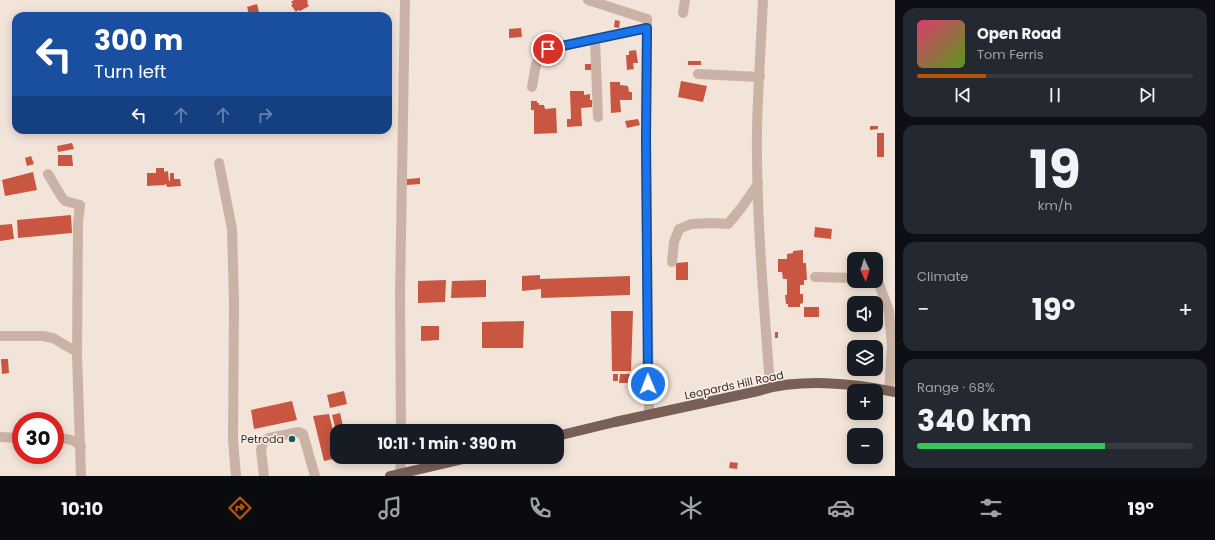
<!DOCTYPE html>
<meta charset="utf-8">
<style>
:root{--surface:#171b24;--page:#242831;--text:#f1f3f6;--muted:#9ea1a6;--line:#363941;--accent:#b45309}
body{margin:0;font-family:Poppins,sans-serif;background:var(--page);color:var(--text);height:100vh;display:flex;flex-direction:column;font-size:15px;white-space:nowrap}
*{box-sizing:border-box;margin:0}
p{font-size:13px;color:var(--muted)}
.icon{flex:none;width:22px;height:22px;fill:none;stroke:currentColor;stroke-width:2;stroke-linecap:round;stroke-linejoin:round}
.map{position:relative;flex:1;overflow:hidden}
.sheet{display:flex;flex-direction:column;gap:8px;padding:8px;background:#0d0f14;width:320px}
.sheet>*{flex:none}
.hud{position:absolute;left:12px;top:12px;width:380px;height:122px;border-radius:12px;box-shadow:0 2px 10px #0003;background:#1a4fa0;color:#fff;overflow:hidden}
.needle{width:26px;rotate:176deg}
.tools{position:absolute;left:847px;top:252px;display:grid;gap:8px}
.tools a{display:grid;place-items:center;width:36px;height:36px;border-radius:8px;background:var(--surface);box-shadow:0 2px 10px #0003;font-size:20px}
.speed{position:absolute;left:12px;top:412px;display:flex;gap:8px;font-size:20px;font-weight:700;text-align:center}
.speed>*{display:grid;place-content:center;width:52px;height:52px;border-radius:50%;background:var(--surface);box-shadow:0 2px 10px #0003;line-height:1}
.speed .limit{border:6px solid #d22;background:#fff;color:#111}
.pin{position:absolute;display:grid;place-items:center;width:34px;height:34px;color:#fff;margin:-17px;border:2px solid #fff;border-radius:50%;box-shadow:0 1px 4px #0007}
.me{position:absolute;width:44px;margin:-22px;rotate:359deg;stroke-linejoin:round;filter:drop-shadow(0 0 3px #0008)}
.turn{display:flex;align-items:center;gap:14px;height:84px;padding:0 16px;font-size:18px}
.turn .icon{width:52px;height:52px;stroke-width:2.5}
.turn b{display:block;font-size:28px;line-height:34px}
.lanes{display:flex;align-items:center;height:38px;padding:0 16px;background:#0003;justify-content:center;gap:20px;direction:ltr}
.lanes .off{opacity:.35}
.big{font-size:30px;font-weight:700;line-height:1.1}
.sheet .widget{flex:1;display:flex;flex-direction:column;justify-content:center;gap:6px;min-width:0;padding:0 14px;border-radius:12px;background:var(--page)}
.sheet .dial{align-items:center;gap:0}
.dial b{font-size:52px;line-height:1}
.song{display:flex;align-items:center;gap:12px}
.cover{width:48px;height:48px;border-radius:6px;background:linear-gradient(135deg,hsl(340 70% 55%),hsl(90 70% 35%))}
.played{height:4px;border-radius:2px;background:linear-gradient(90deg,var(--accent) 25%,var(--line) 25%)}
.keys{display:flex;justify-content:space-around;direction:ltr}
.heat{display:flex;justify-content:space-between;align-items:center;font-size:22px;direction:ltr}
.charge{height:6px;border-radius:3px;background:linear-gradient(90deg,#34c759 68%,var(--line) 0)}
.trip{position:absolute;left:330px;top:424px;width:234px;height:40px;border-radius:12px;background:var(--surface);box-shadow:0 2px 10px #0003;font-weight:700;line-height:40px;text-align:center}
.tab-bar{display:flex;height:64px;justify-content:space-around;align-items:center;background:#090b0e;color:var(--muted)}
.tab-bar .icon{width:28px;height:28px}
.tab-bar .selected{color:var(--accent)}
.tab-bar b{font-size:18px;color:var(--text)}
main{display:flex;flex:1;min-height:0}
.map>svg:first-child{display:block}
</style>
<main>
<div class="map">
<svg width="895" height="476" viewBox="0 0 895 476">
<rect width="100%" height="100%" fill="#f2e4d9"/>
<g fill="#c85641">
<polygon points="294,0 307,0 308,2 307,3 309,6 300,11 298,10 296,12 291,5 293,4 291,2"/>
<polygon points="257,4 259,12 249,14 247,7"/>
<polygon points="615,20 620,21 619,28 614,27"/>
<polygon points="521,28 522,37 509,38 509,29"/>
<polygon points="636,50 638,63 633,63 634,69 627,70 626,55 629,55 629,51"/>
<rect x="688" y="61" width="13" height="4"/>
<rect x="585" y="64" width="8" height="6"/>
<polygon points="681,81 707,86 703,102 678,97"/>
<polygon points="610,82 620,82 620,85 628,86 629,92 632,92 632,100 620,100 621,112 611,113"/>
<polygon points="570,91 584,91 584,95 590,94 590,100 592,100 592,107 581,108 582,126 567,127 567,119 571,119"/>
<polygon points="531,101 537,101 537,103 539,103 539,105 544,105 545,109 556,108 557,133 534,134 534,110 531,110"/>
<polygon points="638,119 640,125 627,128 625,121"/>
<polygon points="870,126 878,126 878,129 870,130"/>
<rect x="877" y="133" width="7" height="24"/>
<polygon points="72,143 74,149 58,152 57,146"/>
<polygon points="58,155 72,155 73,166 58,166"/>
<polygon points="31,156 34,164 27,166 25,158"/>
<polygon points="156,168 164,168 164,172 168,171 169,181 170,181 170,173 174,173 174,179 180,179 181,186 167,187 166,184 165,184 165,185 147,186 147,173 156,173"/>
<polygon points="33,172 37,190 5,196 2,180"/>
<polygon points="420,178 420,184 407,185 407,179"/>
<polygon points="71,215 72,233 18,238 17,220"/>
<polygon points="12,224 14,239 0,241 0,225"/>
<polygon points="815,227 832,229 831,239 814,237"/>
<polygon points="803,250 803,263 806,263 807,280 804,280 804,285 800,285 800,294 803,294 803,303 800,304 800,307 788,307 788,304 786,304 785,295 787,295 787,279 783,279 782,272 778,272 778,259 787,259 787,254 793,253 793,251"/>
<polygon points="688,262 688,280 676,280 676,263"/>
<polygon points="540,275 540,279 630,276 630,295 541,298 541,289 522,291 522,276"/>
<polygon points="446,280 445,302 418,303 418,281"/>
<polygon points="486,280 486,297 451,298 452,281"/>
<rect x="804" y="307" width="15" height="10"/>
<polygon points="611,311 633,311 631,371 612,371"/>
<polygon points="524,321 523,348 482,348 482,322"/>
<polygon points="421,326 439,326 439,340 421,341"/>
<rect x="775" y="332" width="3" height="6"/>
<polygon points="1,359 8,359 9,373 2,374"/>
<rect x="613" y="374" width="5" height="7"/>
<polygon points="620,374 632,374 632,383 619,383"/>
<polygon points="344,391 347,404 330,408 327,395"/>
<polygon points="292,401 297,420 254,429 251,410"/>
<polygon points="340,413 343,426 335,427 332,415"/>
<polygon points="329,414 337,446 337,458 324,461 313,416"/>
<polygon points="730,462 738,463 737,469 729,468"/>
</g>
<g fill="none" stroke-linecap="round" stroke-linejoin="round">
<g stroke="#cab3a5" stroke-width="10">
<polyline points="588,0 647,19 646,139 649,415"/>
<path d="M763,0c-2,43 -5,87 -6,130 -1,86 7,172 13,257"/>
<polyline points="683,13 685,0"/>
<polyline points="595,39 598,117"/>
<polyline points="698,74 760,77"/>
<polyline points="532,87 536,64 548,49 647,28"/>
<polyline points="219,163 232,229 234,303 233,440 236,476"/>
<polyline points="48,174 61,196 65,201 80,205 78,223 77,355 81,476"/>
<polyline points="672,262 674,242 679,229 691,224 712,223 728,224 742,207 758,184"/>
<polyline points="815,277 854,278"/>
<polyline points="870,281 879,284 889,311 892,347 889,391"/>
<polyline points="0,336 43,336 53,338 70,348 77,352 77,355"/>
<polyline points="401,431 400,294 405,0"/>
<polyline points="0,437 21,438"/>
<path d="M55,438c10,1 19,0 26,9"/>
<polyline points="264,476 261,450 263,441 269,438 299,432 303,434 315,476"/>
<polyline points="400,476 401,457"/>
</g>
<g stroke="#785f57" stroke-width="10">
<path d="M557,436l58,-14 143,-31c40,-13 96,-8 137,1"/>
<polyline points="390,476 472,457"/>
</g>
</g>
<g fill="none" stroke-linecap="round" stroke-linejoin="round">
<g stroke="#114b97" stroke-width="10">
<polyline id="route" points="548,49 647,28 646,139 648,384"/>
</g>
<use href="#route" stroke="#1a73e8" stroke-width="7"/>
</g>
<circle fill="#1b5856" stroke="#f9efe6" stroke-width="1.5" cx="292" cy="439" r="4"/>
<g text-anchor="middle" stroke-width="3" stroke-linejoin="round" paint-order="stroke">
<g font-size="11" fill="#352a27" stroke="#f9efe6">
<text transform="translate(734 385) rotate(-12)" y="4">Leopards Hill Road</text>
</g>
<g font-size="11" fill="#352a27" stroke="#f9efe6" text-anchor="end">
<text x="284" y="443">Petroda</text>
</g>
</g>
</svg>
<div class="tools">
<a><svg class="needle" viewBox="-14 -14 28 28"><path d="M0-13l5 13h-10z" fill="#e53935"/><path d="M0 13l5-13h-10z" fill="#9ea1a6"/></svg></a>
<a><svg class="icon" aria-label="sound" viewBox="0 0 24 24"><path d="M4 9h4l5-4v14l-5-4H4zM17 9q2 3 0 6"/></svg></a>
<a><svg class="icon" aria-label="layers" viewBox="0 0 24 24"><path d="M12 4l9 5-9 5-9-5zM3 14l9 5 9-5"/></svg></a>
<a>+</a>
<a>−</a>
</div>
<div class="speed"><div class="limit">30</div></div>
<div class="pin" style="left:548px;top:49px;background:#d93025"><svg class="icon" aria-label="arrive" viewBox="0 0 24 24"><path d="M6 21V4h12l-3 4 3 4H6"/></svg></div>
<svg class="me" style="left:648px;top:384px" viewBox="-20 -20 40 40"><circle r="17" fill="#1a73e8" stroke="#fff" stroke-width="3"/><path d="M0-11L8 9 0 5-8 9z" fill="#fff"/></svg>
<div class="trip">10:11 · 1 min · 390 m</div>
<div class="hud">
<div class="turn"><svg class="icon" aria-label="left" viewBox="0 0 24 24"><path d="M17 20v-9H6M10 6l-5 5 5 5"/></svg><div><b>300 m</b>Turn left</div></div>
<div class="lanes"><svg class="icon" aria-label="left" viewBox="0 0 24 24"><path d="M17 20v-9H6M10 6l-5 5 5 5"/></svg><svg class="icon off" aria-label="ahead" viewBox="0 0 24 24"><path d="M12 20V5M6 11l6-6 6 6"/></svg><svg class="icon off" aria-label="ahead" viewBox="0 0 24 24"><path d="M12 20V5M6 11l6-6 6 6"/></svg><svg class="icon off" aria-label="right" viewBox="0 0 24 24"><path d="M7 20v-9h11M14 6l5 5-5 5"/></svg></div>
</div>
</div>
<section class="sheet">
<div class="widget">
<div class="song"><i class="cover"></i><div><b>Open Road</b><p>Tom Ferris</p></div></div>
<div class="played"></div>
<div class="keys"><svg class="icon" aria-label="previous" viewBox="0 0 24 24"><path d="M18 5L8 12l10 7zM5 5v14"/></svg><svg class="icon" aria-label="pause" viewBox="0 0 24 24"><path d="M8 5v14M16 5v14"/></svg><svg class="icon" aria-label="next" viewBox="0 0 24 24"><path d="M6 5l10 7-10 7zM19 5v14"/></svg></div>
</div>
<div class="widget dial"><b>19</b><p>km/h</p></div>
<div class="widget"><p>Climate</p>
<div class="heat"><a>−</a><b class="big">19°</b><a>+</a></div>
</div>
<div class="widget"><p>Range · 68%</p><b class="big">340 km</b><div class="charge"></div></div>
</section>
</main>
<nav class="tab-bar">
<b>10:10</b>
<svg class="icon selected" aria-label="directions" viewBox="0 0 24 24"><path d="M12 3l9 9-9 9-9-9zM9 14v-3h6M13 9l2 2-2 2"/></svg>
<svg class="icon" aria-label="music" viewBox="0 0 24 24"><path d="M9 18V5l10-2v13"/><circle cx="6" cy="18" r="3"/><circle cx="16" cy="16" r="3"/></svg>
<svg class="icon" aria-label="phone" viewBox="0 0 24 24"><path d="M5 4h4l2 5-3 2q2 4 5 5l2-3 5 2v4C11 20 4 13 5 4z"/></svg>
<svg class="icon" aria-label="climate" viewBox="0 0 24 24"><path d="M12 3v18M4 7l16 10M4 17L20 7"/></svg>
<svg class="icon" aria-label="car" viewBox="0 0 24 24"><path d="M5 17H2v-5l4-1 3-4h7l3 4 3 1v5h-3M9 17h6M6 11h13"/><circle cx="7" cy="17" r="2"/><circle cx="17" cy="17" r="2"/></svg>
<svg class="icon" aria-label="filters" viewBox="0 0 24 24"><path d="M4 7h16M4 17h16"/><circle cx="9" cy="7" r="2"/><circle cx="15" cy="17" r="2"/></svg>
<b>19°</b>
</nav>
